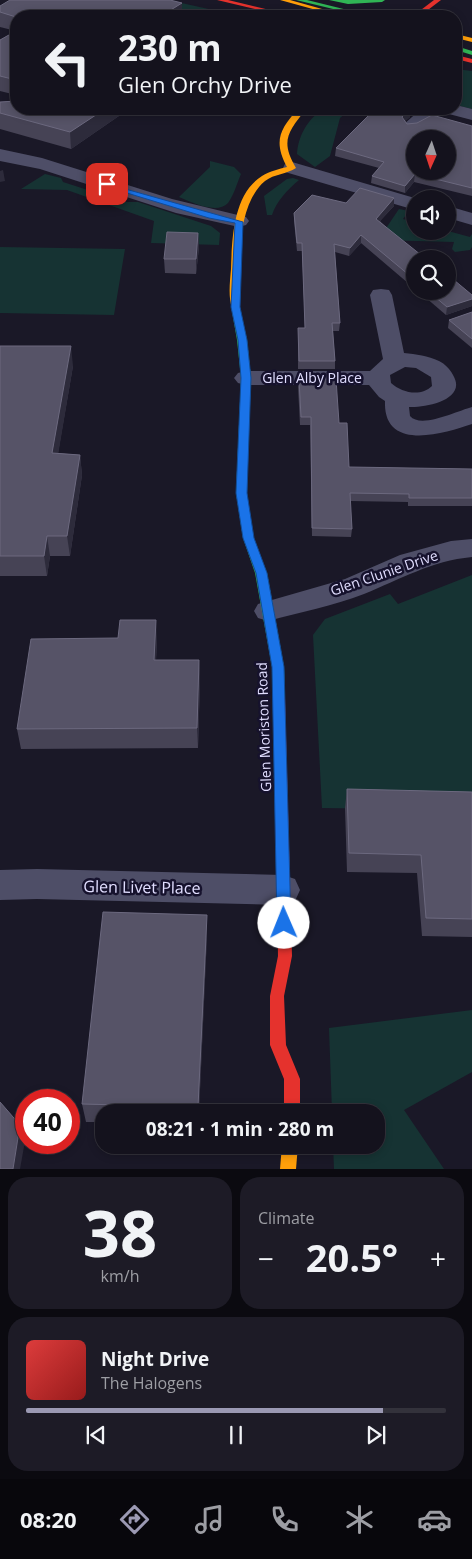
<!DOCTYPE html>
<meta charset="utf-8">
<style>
:root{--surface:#14121d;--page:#1d1b26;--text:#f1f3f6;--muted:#9d9ea4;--line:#33323b;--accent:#9b99b3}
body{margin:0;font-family:"Open Sans",sans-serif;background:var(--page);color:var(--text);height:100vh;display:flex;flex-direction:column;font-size:19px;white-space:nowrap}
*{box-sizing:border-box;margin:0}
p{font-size:16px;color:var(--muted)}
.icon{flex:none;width:28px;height:28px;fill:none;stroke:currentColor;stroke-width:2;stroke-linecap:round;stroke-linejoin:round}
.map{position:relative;height:1169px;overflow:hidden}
.side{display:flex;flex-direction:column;gap:8px;padding:8px;background:#0b0a10;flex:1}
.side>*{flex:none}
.guide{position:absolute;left:10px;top:10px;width:452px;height:105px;border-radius:20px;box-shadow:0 2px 8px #0003,0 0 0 1px var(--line);background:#14121d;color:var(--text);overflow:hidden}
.needle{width:32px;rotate:183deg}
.controls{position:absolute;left:406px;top:130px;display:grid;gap:10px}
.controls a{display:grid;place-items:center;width:50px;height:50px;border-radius:50%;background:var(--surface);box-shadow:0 2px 8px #0003,0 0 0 1px var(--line);font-size:25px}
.speed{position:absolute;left:15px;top:1089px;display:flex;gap:10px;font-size:25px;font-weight:700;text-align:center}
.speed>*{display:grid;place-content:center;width:65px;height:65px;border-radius:50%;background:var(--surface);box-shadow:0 2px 8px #0003,0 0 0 1px var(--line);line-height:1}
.speed .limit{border:8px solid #d22;background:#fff;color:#111}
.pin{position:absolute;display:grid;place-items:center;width:42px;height:42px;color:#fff;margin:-21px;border-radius:10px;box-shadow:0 2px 8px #0006}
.me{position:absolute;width:55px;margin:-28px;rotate:359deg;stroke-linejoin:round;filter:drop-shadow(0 0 4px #0008)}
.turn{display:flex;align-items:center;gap:18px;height:105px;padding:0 25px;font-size:22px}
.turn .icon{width:65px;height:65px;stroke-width:2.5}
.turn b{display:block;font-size:35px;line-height:42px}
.big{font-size:38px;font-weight:700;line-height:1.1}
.side .widget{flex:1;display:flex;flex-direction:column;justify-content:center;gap:8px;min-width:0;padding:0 18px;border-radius:20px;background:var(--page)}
.side .dial{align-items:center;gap:0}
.dial b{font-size:65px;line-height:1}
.song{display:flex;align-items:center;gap:15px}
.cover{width:60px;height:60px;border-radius:8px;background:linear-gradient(135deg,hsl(0 70% 55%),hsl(0 70% 35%))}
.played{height:5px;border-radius:2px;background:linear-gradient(90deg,var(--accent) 85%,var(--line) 85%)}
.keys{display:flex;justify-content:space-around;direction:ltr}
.heat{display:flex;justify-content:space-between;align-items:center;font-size:28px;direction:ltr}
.side .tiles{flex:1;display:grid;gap:8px;grid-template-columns:1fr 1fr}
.widget:last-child{grid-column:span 2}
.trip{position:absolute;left:95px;top:1104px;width:290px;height:50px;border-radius:20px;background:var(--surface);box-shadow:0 2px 8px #0003,0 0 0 1px var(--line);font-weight:700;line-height:50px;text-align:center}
.tabs{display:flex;height:80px;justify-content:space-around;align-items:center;background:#08070c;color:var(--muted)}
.tabs .icon{width:35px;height:35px}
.tabs .current{color:var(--accent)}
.tabs b{font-size:22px;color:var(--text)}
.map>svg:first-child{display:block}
</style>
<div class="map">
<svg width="472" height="1169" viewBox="0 0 472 1169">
<rect width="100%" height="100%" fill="#1a1827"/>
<g fill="#163333">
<polygon points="168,0 240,16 178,16"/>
<polygon points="456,69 472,71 472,109 456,105"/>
<path d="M324,109h26l-10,9 -10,38 -15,11 -18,-13c1,-18 11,-36 27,-45z"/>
<path d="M210,161l24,6 7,7c-4,9 -7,21 -13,29 -11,12 -37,-1 -49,-6l31,-30z"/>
<polygon points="45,174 61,178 63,182 125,202 138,202 211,226 220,233 219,245 151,243 154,221 67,190 21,189"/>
<path d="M293,178l6,2c-11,9 -23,22 -27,35h-5l-3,-19 23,-17z"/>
<polygon points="399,209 409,211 403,219 415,222 415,231 448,231 470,237 472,234 472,247 470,250 455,252 452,249 454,242 378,240"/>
<polygon points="0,247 125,249 114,315 0,313"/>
<polygon points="472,575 472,810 322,808 313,635 325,619 390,594 398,604"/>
<polygon points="472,1010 472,1072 404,1110 444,1169 334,1169 333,1145 376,1145 376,1112 332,1112 329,1028"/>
</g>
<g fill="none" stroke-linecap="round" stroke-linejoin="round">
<g fill="#4e4e67" fill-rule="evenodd">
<polygon points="456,105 472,109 472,120 445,113 442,109 456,109"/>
<path d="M421,109h20c-8,11 -22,23 -35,20l-3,-4z"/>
<polygon points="0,149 42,158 172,199 246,217 249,221 246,225 239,227 176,213 40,169 0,161"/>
<polygon points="292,162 418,199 415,199 415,210 285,172 283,168 285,164"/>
<polygon points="448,206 472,213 472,225 448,218"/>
<path d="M381,289l8,1 3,5 12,58c12,1 24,3 35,8 6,3 11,8 14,14 15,25 -28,33 -44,32l1,9c11,13 47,-5 62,-9v17c-29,10 -89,28 -87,-23l-6,-4 -10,-12h-123l-8,-2 -4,-5 4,-5 8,-2h124l13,-12 -13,-64 3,-5zM405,367l11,1 15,9 1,9c-11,11 -30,7 -41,-3l-1,-8z"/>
<path d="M472,539v18c-41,4 -71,22 -108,37 -31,12 -64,18 -96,27l-10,-3 -4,-7 4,-7 87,-25 55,-24 51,-14z"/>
<polygon points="37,869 283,875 295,879 300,890 295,901 283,905 37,899 0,900 0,870"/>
</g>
<g fill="#30b455" fill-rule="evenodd">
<polygon points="296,0 307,0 372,16 362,16"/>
<polygon points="329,0 385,0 382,2 348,4"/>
<polygon points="456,46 472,51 472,55 456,50"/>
<polygon points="235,303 239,306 247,340 251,378 246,493 253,538 267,573 284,667 285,698 283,701 275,701 273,698 272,667 255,573 243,538 236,493 241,378 237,340 231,306"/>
</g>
<g fill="#ff9f0a" fill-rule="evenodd">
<polygon points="280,0 290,0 347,16 338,16"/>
<polygon points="456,34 472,38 472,42 456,38"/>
<path d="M298,109h8c-18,23 -26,32 -10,59 -9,6 -22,6 -31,13 -30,25 -26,90 -26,125l-1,2h-6c-4,-11 -2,-27 -1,-39 1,-30 2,-75 31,-93 8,-5 17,-7 25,-9 -14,-26 -7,-38 11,-58z"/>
<polygon points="282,1145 298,1145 296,1169 280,1169"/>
</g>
<g fill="#e5322d" fill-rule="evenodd">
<polygon points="217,0 228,0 295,16 285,16"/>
<polygon points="434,0 441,0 420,16 413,16"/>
<polygon points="456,55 472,59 472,63 456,59"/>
<polygon points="279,693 283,695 285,698 292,956 284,996 286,1045 300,1079 300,1112 284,1112 284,1079 270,1045 270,996 278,956 273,698 275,695"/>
</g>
</g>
<g fill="#464355">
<polygon points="182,3 182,16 16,16 16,31 0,27 0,6"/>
<polygon points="16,31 16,95 0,91 0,40"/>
<polygon points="0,102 129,109 71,149 0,129"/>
<polygon points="410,109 410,117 405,121 407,124 472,126 472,196 414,182 405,193 371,183 372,176 379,168 335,156 336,148"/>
<polygon points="346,203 394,206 380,221 415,259 415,289 361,243 349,256 335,252 340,323 339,331 333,331 335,361 335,369 298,369 298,328 305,328 302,251 297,251 294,221 294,213"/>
<polygon points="198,233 199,247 196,274 165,273 164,259"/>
<polygon points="418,291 448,291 472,295 472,306 446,315"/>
<polygon points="472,312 472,348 448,328 449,320"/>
<polygon points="0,346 73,366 58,453 80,455 82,475 70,556 50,556 47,576 0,576"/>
<polygon points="299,379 339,423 349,467 472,469 472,506 408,506 408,502 350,501 352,529 351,537 312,536 310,425 300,425 298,387"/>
<polygon points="157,640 156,660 199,660 200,680 198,748 21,749 17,729"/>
<polygon points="347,789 472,792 472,937 422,936 417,873 347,872 345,808"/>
<polygon points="207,936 199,1112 104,1112 104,1122 86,1122 82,1104"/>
</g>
<g fill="#2d2b3b">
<polygon points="182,3 182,16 161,16"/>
<polygon points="105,109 129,109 71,149 70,132"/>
<polygon points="410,109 410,117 401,125 402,117"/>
<polygon points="3,170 5,181 0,182 0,171"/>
<polygon points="415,174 414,182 405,193 405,186"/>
<polygon points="394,198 394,206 375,226 376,219"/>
<polygon points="198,233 199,247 196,274 196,259"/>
<polygon points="361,235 361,243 349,256 350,248"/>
<polygon points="472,299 472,306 446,315 447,307"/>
<polygon points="71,346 73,366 55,473 52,453"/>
<polygon points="80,455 82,475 70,556 67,536"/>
<polygon points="47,536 50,556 47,576 44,556"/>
<polygon points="156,620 157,640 155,680 154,660"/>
<polygon points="199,660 200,680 198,748 197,728"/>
<polygon points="207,915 207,936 199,1112 198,1112"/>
<polygon points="20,1125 25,1141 20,1169 13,1169"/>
</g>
<g fill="#565367" stroke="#6c697f" fill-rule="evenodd">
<polygon points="10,0 170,0 182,3 161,16 163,16 16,17 0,12 0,6"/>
<polygon points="16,31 16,80 0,76 0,40"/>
<polygon points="16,101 16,109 105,109 70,132 0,113 0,102"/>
<path d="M375,109h35l-8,8 5,7 10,-1 15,-8 40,11v62l-57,-14 -10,12 -33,-10 12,-14 -48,-14zM415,139h33v32h-33z"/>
<polygon points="360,188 394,198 376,219 426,259 415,259 415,280 361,235 350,248 334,244 340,323 332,323 335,361 299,361 298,328 305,328 302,243 297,243 294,213 312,195 346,203"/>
<polygon points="167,232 198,233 196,259 164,259"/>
<polygon points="448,275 472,295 472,299 447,307 428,291 448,291"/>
<polygon points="472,312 472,339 449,320"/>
<polygon points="0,346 71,346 52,453 80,455 67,536 47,536 44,556 0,556"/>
<polygon points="299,379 336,379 339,423 347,423 349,467 472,469 472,498 409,498 409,494 350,493 352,529 312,528 311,417 301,417"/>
<polygon points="120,620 156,620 154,660 199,660 197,728 17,729 31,639 118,638"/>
<polygon points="347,789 472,792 472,919 426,918 421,855 349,853"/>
<polygon points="103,912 207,915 198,1107 82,1104"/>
<polygon points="0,1102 20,1125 13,1169 0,1169"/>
</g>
<polygon fill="#1a73e8" stroke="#114b97" points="104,183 243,222 240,307 247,340 251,378 247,493 254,538 267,573 284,667 291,923 289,928 284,930 279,928 277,923 272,667 256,573 243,538 236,493 241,378 238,340 231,307 235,223 209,218 104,186"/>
<g text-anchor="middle" stroke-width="5" stroke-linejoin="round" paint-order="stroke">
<g font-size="14" fill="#e1deff" stroke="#16122d">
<text x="312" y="383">Glen Alby Place</text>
<text transform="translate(384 573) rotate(-19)" y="5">Glen Clunie Drive</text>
<text transform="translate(264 727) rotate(-92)" y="5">Glen Moriston Road</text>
</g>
<g font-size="16" fill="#e1deff" stroke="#16122d">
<text transform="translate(142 887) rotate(1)" y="6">Glen Livet Place</text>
</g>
</g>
</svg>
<div class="controls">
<a><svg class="needle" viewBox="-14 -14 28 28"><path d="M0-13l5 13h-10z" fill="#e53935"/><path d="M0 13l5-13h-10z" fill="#9d9ea4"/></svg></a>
<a><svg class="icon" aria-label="sound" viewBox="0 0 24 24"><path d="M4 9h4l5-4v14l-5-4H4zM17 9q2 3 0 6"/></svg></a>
<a><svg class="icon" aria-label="search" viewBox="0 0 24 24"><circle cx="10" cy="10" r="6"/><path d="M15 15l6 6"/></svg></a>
</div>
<div class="speed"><div class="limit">40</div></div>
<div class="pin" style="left:107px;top:184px;background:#d93025"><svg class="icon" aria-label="arrive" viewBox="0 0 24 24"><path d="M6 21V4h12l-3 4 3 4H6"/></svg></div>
<svg class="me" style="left:284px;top:923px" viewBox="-20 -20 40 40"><circle r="19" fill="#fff"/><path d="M0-13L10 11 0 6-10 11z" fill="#1a73e8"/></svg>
<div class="trip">08:21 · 1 min · 280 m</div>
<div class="guide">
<div class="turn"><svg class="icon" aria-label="left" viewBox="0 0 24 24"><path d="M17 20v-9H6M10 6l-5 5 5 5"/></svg><div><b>230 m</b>Glen Orchy Drive</div></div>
</div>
</div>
<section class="side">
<div class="tiles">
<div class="widget dial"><b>38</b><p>km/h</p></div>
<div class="widget"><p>Climate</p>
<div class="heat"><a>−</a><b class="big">20.5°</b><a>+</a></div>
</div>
<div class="widget">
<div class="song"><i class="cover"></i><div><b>Night Drive</b><p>The Halogens</p></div></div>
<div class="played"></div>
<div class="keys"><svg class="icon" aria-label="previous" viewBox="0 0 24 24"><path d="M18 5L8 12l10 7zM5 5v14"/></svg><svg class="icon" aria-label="pause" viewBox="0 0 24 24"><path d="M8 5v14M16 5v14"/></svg><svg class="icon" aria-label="next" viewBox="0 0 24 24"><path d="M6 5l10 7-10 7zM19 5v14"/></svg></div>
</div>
</div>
</section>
<nav class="tabs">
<b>08:20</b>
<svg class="icon current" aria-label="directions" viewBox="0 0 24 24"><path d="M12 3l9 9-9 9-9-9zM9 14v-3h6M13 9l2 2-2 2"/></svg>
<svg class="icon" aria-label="music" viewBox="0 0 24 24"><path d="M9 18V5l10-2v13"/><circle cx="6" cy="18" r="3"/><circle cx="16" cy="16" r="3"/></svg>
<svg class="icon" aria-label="phone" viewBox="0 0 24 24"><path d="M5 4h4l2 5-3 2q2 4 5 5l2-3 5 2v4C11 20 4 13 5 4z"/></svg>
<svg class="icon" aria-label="climate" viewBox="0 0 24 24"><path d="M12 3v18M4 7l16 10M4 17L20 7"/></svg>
<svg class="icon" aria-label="car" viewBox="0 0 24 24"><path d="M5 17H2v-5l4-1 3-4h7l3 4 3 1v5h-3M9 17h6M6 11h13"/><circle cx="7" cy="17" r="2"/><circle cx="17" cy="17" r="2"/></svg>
</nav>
